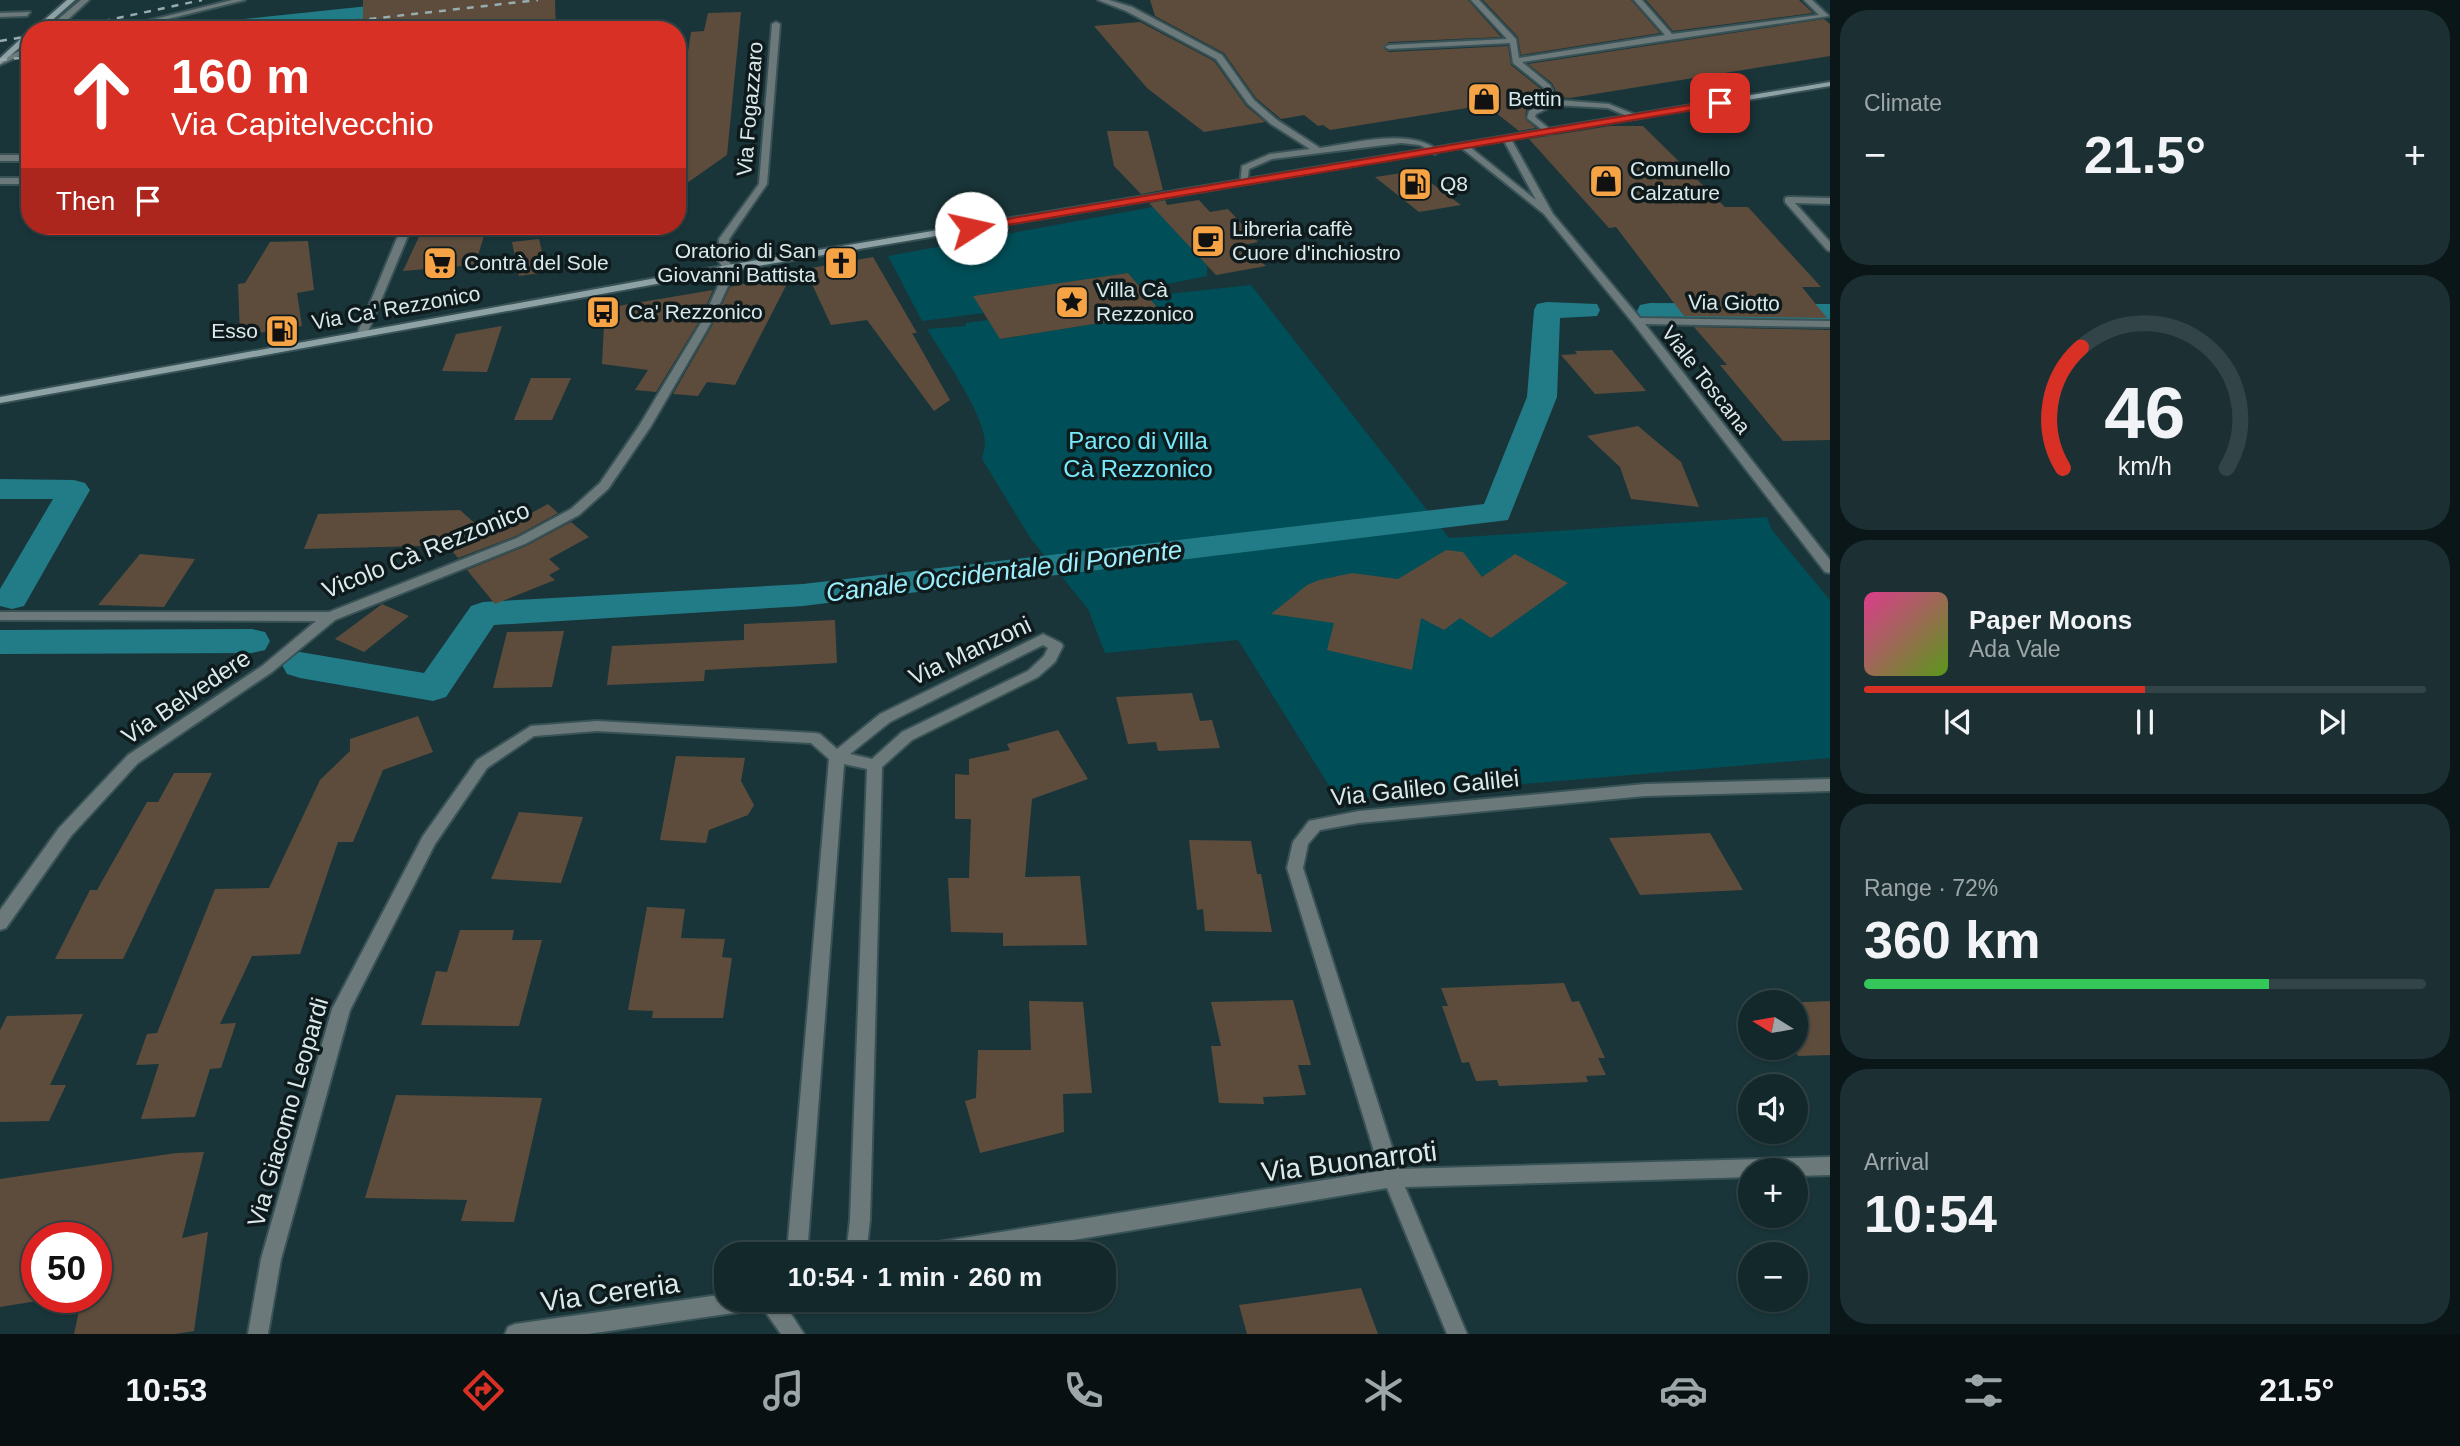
<!DOCTYPE html>
<meta charset="utf-8">
<style>
:root{--surface:#13282b;--page:#1c3033;--text:#f1f3f6;--muted:#9da6a9;--line:#324447;--accent:#d93025}
body{margin:0;font-family:Arial,sans-serif;background:var(--page);color:var(--text);height:100vh;display:flex;flex-direction:column;font-size:26px;white-space:nowrap}
*{box-sizing:border-box;margin:0}
p{font-size:23px;color:var(--muted)}
.icon{flex:none;width:38px;height:38px;fill:none;stroke:currentColor;stroke-width:2;stroke-linecap:round;stroke-linejoin:round}
.map{position:relative;flex:1;overflow:hidden}
.panel{display:flex;flex-direction:column;gap:10px;padding:10px;background:#0a1618;width:630px}
.panel>*{flex:none}
.hud{position:absolute;left:21px;top:21px;width:665px;height:214px;border-radius:28px;box-shadow:0 2px 5px #0004,0 0 0 2px var(--line);background:#d93025;color:#fff;overflow:hidden}
.needle{width:46px;rotate:281deg}
.tools{position:absolute;left:1738px;top:990px;display:grid;gap:14px}
.tools a{display:grid;place-items:center;width:70px;height:70px;border-radius:50%;background:var(--surface);box-shadow:0 2px 5px #0004,0 0 0 2px var(--line);font-size:35px}
.speed{position:absolute;left:21px;top:1222px;display:flex;gap:14px;font-size:35px;font-weight:700;text-align:center}
.speed>*{display:grid;place-content:center;width:91px;height:91px;border-radius:50%;background:var(--surface);box-shadow:0 2px 5px #0004,0 0 0 2px var(--line);line-height:1}
.speed .limit{border:10px solid #d22;background:#fff;color:#111}
.pin{position:absolute;display:grid;place-items:center;width:60px;height:60px;color:#fff;margin:-30px;border-radius:14px;box-shadow:0 4px 10px #0006}
.me{position:absolute;width:77px;margin:-38px;rotate:80deg;stroke-linejoin:round;filter:drop-shadow(0 0 5px #0008)}
.turn{display:flex;align-items:center;gap:24px;height:147px;padding:0 35px;font-size:32px}
.turn .icon{width:91px;height:91px;stroke-width:2.5}
.turn b{display:block;font-size:49px;line-height:60px}
.then{display:flex;align-items:center;height:66px;padding:0 35px;background:#0003;gap:14px;font-size:26px}
.big{font-size:52px;font-weight:800;line-height:1.1}
.panel .tile{flex:1;display:flex;flex-direction:column;justify-content:center;gap:10px;min-width:0;padding:0 24px;border-radius:28px;background:var(--page)}
.panel .dial{align-items:center;gap:0}
.dial svg{height:182px;overflow:visible;fill:none;stroke:var(--line);stroke-width:7;stroke-linecap:round;text-anchor:middle}
.dial text{fill:var(--text);stroke:none}
.song{display:flex;align-items:center;gap:21px}
.cover{width:84px;height:84px;border-radius:10px;background:linear-gradient(135deg,hsl(330 70% 55%),hsl(90 70% 35%))}
.played{height:7px;border-radius:4px;background:linear-gradient(90deg,var(--accent) 50%,var(--line) 50%)}
.keys{display:flex;justify-content:space-around;direction:ltr}
.heat{display:flex;justify-content:space-between;align-items:center;font-size:38px;direction:ltr}
.charge{height:10px;border-radius:5px;background:linear-gradient(90deg,#34c759 72%,var(--line) 0)}
.trip{position:absolute;left:714px;top:1242px;width:402px;height:70px;border-radius:28px;background:var(--surface);box-shadow:0 2px 5px #0004,0 0 0 2px var(--line);font-weight:800;line-height:70px;text-align:center}
.dock{display:flex;height:112px;justify-content:space-around;align-items:center;background:#081011;color:var(--muted)}
.dock .icon{width:49px;height:49px}
.dock .selected{color:var(--accent)}
.dock b{font-size:32px;color:var(--text)}
main{display:flex;flex:1;min-height:0}
.map>svg:first-child{display:block}
</style>
<main>
<div class="map">
<svg width="1830" height="1334" viewBox="0 0 1830 1334">
<rect width="100%" height="100%" fill="#193539"/>
<g fill="#004e57">
<polygon points="1153,207 1207,265 1207,276 1142,289 1128,273 974,296 984,313 922,321 888,256"/>
<path d="M1251,285l198,253 318,-21 5,13 58,70v158l-492,42 -100,-160 -133,13 -17,-44 -57,-70 -49,-80c1,-5 3,-12 3,-17 -1,-28 -43,-88 -58,-113l39,-3v-3l22,-3 13,19 160,-26 -13,-17z"/>
</g>
<g fill="none" stroke-linecap="round" stroke-linejoin="round">
<g fill="#217c88" fill-rule="evenodd">
<polygon points="426,0 487,0 478,6 252,30 187,30 196,24"/>
<polygon points="1547,302 1597,304 1600,310 1597,316 1560,318 1557,397 1508,520 803,606 494,625 446,697 433,701 300,678 287,674 282,665 287,656 300,652 424,673 471,606 483,602 803,584 1484,504 1527,397 1534,310 1537,304"/>
<polygon points="1650,303 1830,304 1830,320 1650,319 1640,317 1637,311 1640,305"/>
<polygon points="0,479 74,480 85,483 90,490 24,606 12,609 0,606 0,589 53,499 0,499"/>
<polygon points="252,629 265,632 270,641 265,650 252,653 0,654 0,630"/>
</g>
</g>
<g fill="#5d4c3c">
<polygon points="363,0 555,0 556,30 363,30"/>
<polygon points="1150,0 1468,0 1501,37 1389,42 1383,48 1389,52 1508,46 1511,65 1542,90 1547,100 1526,110 1525,119 1536,128 1519,131 1486,105 1330,130 1323,125 1318,126 1304,115 1281,119 1256,98 1224,53 1155,16"/>
<polygon points="1483,0 1631,0 1660,33 1521,55 1518,37"/>
<polygon points="1646,0 1799,0 1813,13 1673,31"/>
<polygon points="741,12 727,155 677,190 677,84 683,84 691,32 704,31 708,13"/>
<polygon points="1824,19 1830,24 1830,56 1570,98 1559,97 1552,83 1528,64"/>
<polygon points="1140,22 1214,61 1246,106 1265,122 1204,132 1147,88 1094,26"/>
<polygon points="1610,126 1643,126 1725,207 1748,207 1821,287 1802,287 1827,318 1684,316 1616,227 1609,228 1529,139"/>
<polygon points="1107,131 1148,131 1163,190 1141,194 1114,166"/>
<polygon points="1415,171 1461,205 1419,212 1375,177"/>
<polygon points="1165,200 1167,205 1199,200 1210,212 1228,209 1258,242 1243,245 1266,266 1216,275 1149,203"/>
<polygon points="424,226 487,226 475,265 403,271"/>
<polygon points="539,239 547,272 519,276 512,242"/>
<polygon points="308,241 314,290 297,293 302,326 240,336 238,284 245,283 270,242"/>
<polygon points="873,257 917,333 912,333 950,400 934,411 867,320 831,325 805,269"/>
<polygon points="793,272 735,385 707,382 698,396 673,394 714,322 730,287"/>
<polygon points="1128,273 1162,313 1000,339 973,296"/>
<polygon points="713,290 700,320 656,392 635,390 648,370 602,364 604,323 620,320 618,306"/>
<polygon points="502,326 487,372 442,371 456,334"/>
<polygon points="1694,327 1830,330 1830,440 1783,441 1720,365 1727,365"/>
<polygon points="1612,350 1646,391 1595,394 1561,355 1577,354 1575,351"/>
<polygon points="531,378 571,378 552,420 514,420"/>
<polygon points="1638,426 1681,462 1699,507 1631,499 1620,467 1587,436"/>
<polygon points="548,504 558,513 516,536 458,558 452,551 460,545 304,549 318,514 460,510 489,536"/>
<polygon points="571,522 589,537 549,559 560,569 549,575 555,580 495,604 467,570 526,546"/>
<polygon points="1446,550 1463,552 1482,577 1515,554 1568,583 1491,638 1460,618 1444,630 1421,618 1412,670 1327,650 1334,623 1271,614 1307,585 1319,580 1352,573 1398,579"/>
<polygon points="140,554 195,559 164,607 98,605"/>
<polygon points="382,604 409,616 364,652 335,639"/>
<polygon points="835,620 837,663 705,670 704,681 607,685 612,646 744,640 744,624"/>
<polygon points="564,631 552,687 493,688 507,632"/>
<polygon points="1192,693 1200,721 1212,720 1220,748 1158,751 1156,742 1128,744 1116,697"/>
<polygon points="418,716 433,752 383,770 353,842 338,842 300,954 252,956 220,1024 236,1023 221,1068 210,1069 195,1117 141,1119 159,1064 136,1065 147,1034 157,1033 215,889 269,888 320,780 350,751 350,739"/>
<polygon points="1058,730 1088,779 1032,799 1025,877 1080,876 1087,945 1003,946 1003,933 951,932 948,878 969,878 971,819 955,819 955,774 969,775 969,759 1010,750 1007,744"/>
<polygon points="676,756 745,758 741,781 754,805 748,815 709,830 706,843 660,840"/>
<polygon points="174,773 212,773 123,959 55,959 90,890 97,890 147,802 158,802"/>
<polygon points="519,812 583,817 561,883 491,879"/>
<polygon points="1710,833 1743,890 1640,895 1609,838"/>
<polygon points="1189,840 1251,841 1257,874 1261,874 1272,932 1205,931 1203,909 1197,910"/>
<polygon points="647,907 685,909 681,938 725,939 722,957 732,958 723,1018 652,1018 653,1011 628,1010"/>
<polygon points="460,930 514,930 512,940 542,940 519,1026 421,1025 436,971 447,972"/>
<polygon points="1564,983 1572,1002 1579,1001 1605,1058 1598,1058 1606,1075 1586,1076 1588,1082 1499,1086 1497,1080 1476,1081 1469,1062 1462,1063 1442,1006 1448,1006 1441,988"/>
<polygon points="1293,1000 1311,1065 1298,1065 1306,1095 1263,1097 1264,1104 1219,1103 1211,1046 1221,1046 1211,1002"/>
<polygon points="1029,1001 1083,1002 1092,1093 1063,1094 1064,1132 980,1153 965,1101 976,1098 978,1050 1031,1050"/>
<polygon points="1830,1001 1830,1055 1798,1056 1793,1048 1796,1048 1796,1003 1781,1003"/>
<polygon points="83,1014 50,1085 66,1085 49,1121 0,1122 0,1030 7,1016"/>
<polygon points="396,1095 542,1098 514,1222 461,1221 467,1200 365,1198"/>
<polygon points="204,1152 182,1238 208,1232 194,1331 175,1334 74,1334 82,1297 96,1297 96,1237 37,1237 37,1301 0,1307 0,1179 176,1153"/>
<polygon points="1361,1288 1378,1334 1247,1334 1239,1305"/>
</g>
<g fill="none" stroke-linecap="round" stroke-linejoin="round">
<g stroke="#385256" stroke-width="4">
<g id="street">
<polygon points="81,0 89,0 63,24 62,30 54,30 56,21"/>
<polygon points="232,0 245,0 123,30 110,30"/>
<path d="M1098,0h11l23,7 90,48 32,45 23,20 43,28c34,-5 91,-21 119,3l-4,3 -15,-9 -19,-2 -129,16 -23,10 -2,14 -7,2 2,-19 28,-12 40,-5 -39,-25 -23,-20 -32,-45 -90,-48z"/>
<polygon points="1471,0 1479,0 1516,39 1519,58 1665,35 1634,0 1642,0 1672,34 1819,15 1804,0 1812,0 1829,16 1522,62 1550,85 1557,100 1609,104 1641,117 1634,119 1608,108 1555,105 1536,114 1535,117 1553,132 1549,135 1527,118 1529,111 1550,101 1544,88 1513,63 1510,43 1389,49 1385,47 1389,45 1507,39"/>
<polygon points="30,12 27,16 0,17 0,13"/>
<polygon points="776,22 780,24 767,184 729,239 728,260 733,268 728,286 712,321 651,426 608,489 579,515 525,544 335,620 272,672 138,763 71,836 6,928 0,930 0,910 59,828 128,755 262,666 316,621 0,620 0,612 329,612 517,538 571,509 600,483 639,426 702,321 718,286 723,268 718,260 719,239 759,184 772,24"/>
<polygon points="30,46 30,51 0,65 0,60"/>
<polygon points="1504,137 1511,139 1553,214 1640,318 1830,321 1830,327 1645,324 1830,560 1830,573 1825,572 1633,323 1544,214 1459,146 1466,144 1536,200 1503,139"/>
<rect x="0" y="155" width="30" height="6"/>
<rect x="0" y="178" width="30" height="6"/>
<polygon points="1788,197 1830,198 1830,204 1795,203 1830,242 1830,251 1827,250 1785,202 1785,198"/>
<polygon points="402,226 412,226 367,334 366,336 358,336 357,334"/>
<path d="M1043,634l18,9 2,3 -8,16 -17,15 -126,63 -30,27 -12,453 -4,35h-20l4,-35 17,-451 -23,-5 -36,478 -6,13h-20l6,-14 41,-482 -18,-16 -214,-12 -63,5 -47,32 -52,76 -85,166 -69,249 -13,75h-20l13,-75 71,-250 91,-173 54,-76 54,-34 66,-5 218,12 5,1 17,15 43,-35zM1043,645l5,3 -4,8 -16,15 -126,61 -30,27 -22,-5 40,-32z"/>
<polygon points="1830,779 1830,791 1645,796 1359,823 1320,830 1308,844 1303,868 1399,1169 1830,1157 1830,1175 1796,1176 1796,1171 1750,1171 1750,1177 1405,1187 1467,1334 1447,1334 1387,1188 983,1255 910,1255 913,1248 920,1245 1380,1171 1287,868 1293,842 1309,821 1359,811 1645,784"/>
<polygon points="726,1294 726,1300 782,1300 804,1334 781,1334 762,1307 754,1310 588,1334 505,1334 508,1327 515,1324"/>
</g>
</g>
<g stroke="#385256" stroke-width="4">
<g id="secondary">
<polygon points="67,0 75,0 41,30 33,30"/>
<polygon points="27,33 30,33 30,39 0,64 0,58"/>
<polygon points="1830,82 1830,86 728,271 0,403 0,397 728,265"/>
</g>
</g>
<use href="#street" fill="#6c797b" fill-rule="evenodd"/>
<use href="#secondary" fill="#8ea2a5" fill-rule="evenodd"/>
<g stroke="#98abaf" stroke-width="2.5" stroke-dasharray="7 7" stroke-linecap="butt">
<polyline points="62,30 202,0"/>
<polyline points="272,30 538,0"/>
<polyline points="0,41 30,36"/>
<polyline points="0,60 30,57"/>
</g>
</g>
<polygon fill="#d93025" stroke="#8d1f18" stroke-width="2" points="1720,100 1723,101 1723,105 971,231 965,228 971,225"/>
<defs>
<g id="shop-square" transform="scale(1.75)"><rect x="-9" y="-9" width="18" height="18" rx="4" fill="#f5a345" stroke="#0e1a1c"/><path d="M-5-2.5h2.3a2.7 3.5 0 0 1 5.4 0H5L5.5 6h-11ZM-1.5-2.5h3a1.5 2.3 0 0 0-3 0Z" fill="#111"/></g>
<g id="fuel-square" transform="scale(1.75)"><rect x="-9" y="-9" width="18" height="18" rx="4" fill="#f5a345" stroke="#0e1a1c"/><path d="M-5.5-6h7V0h2V4h1.3V-2.5L3-4.5l.8-.8L6-3V5H2.5V1h-1V6h-7ZM-4.2-4.7v3.2H.2V-4.7Z" fill="#111"/></g>
<g id="cafe-square" transform="scale(1.75)"><rect x="-9" y="-9" width="18" height="18" rx="4" fill="#f5a345" stroke="#0e1a1c"/><path d="M-5.5-4.5H6V0H3Q3 3.5 0 3.5H-2.5Q-5.5 3.5-5.5 0ZM3-3.2v2h1.7v-2ZM-6 4.5H4V6H-6Z" fill="#111"/></g>
<g id="supermarket-square" transform="scale(1.75)"><rect x="-9" y="-9" width="18" height="18" rx="4" fill="#f5a345" stroke="#0e1a1c"/><path d="M-6-5.5h2.5l.6 2H6L4.5 2H-2.5L-4.4-4H-6ZM-1.5 3.2a1.3 1.3 0 1 0 .1 0ZM3 3.2a1.3 1.3 0 1 0 .1 0Z" fill="#111"/></g>
<g id="church-square" transform="scale(1.75)"><rect x="-9" y="-9" width="18" height="18" rx="4" fill="#f5a345" stroke="#0e1a1c"/><path d="M-1.2-6h2.4v3.5h3.3v2.4h-3.3V6h-2.4V-.1h-3.3v-2.4h3.3Z" fill="#111"/></g>
<g id="sight-square" transform="scale(1.75)"><rect x="-9" y="-9" width="18" height="18" rx="4" fill="#f5a345" stroke="#0e1a1c"/><path d="M0-6L1.8-2.2L6-1.7L2.9 1.2L3.7 5.4L0 3.3L-3.7 5.4L-2.9 1.2L-6-1.7L-1.8-2.2Z" fill="#111"/></g>
<g id="bus-square" transform="scale(1.75)"><rect x="-9" y="-9" width="18" height="18" rx="4" fill="#f5a345" stroke="#0e1a1c"/><path d="M-5-6H5V4H4V6H2V4H-2V6H-4V4H-5ZM-3.5-4V0h7V-4ZM-3.5 1.2v1.5H-2V1.2ZM2 1.2v1.5H3.5V1.2Z" fill="#111"/></g>
</defs>
<g fill-rule="evenodd">
<use href="#shop-square" x="1484" y="99"/>
<use href="#shop-square" x="1606" y="181"/>
<use href="#fuel-square" x="1415" y="184"/>
<use href="#cafe-square" x="1208" y="241"/>
<use href="#supermarket-square" x="440" y="263"/>
<use href="#church-square" x="841" y="263"/>
<use href="#sight-square" x="1072" y="302"/>
<use href="#bus-square" x="603" y="312"/>
<use href="#fuel-square" x="282" y="331"/>
</g>
<g text-anchor="middle" stroke-width="7" stroke-linejoin="round" paint-order="stroke">
<g font-size="21" fill="#dae9ec" stroke="#0e1a1c" text-anchor="start">
<text x="1508" y="106">Bettin</text>
<text x="1630" y="176">Comunello<tspan x="1630" dy="24">Calzature</tspan></text>
<text x="1440" y="191">Q8</text>
<text x="1232" y="236">Libreria caffè<tspan x="1232" dy="24">Cuore d'inchiostro</tspan></text>
<text x="816" y="258" text-anchor="end">Oratorio di San<tspan x="816" dy="24">Giovanni Battista</tspan></text>
<text x="464" y="270">Contrà del Sole</text>
<text x="1096" y="297">Villa Cà<tspan x="1096" dy="24">Rezzonico</tspan></text>
<text x="628" y="319">Ca' Rezzonico</text>
<text x="258" y="338" text-anchor="end">Esso</text>
</g>
<g font-size="21" fill="#dae9ec" stroke="#0e1a1c">
<text transform="translate(750 109) rotate(-85)" y="7">Via Fogazzaro</text>
<text transform="translate(1734 303) rotate(1)" y="7">Via Giotto</text>
<text transform="translate(396 308) rotate(-10)" y="7">Via Ca' Rezzonico</text>
<text transform="translate(1706 380) rotate(52)" y="7">Viale Toscana</text>
</g>
<g font-size="24" fill="#77eafb" stroke="#0e1a1c">
<text x="1138" y="449">Parco di Villa<tspan x="1138" dy="28">Cà Rezzonico</tspan></text>
</g>
<g font-size="24" fill="#dae9ec" stroke="#0e1a1c">
<text transform="translate(426 550) rotate(-22)" y="8">Vicolo Cà Rezzonico</text>
<text transform="translate(970 651) rotate(-25)" y="8">Via Manzoni</text>
<text transform="translate(186 697) rotate(-34)" y="8">Via Belvedere</text>
<text transform="translate(1425 788) rotate(-6)" y="8">Via Galileo Galilei</text>
<text transform="translate(288 1112) rotate(-74)" y="8">Via Giacomo Leopardi</text>
</g>
<g font-size="26" font-style="italic" fill="#9eeffb" stroke="#0e1a1c">
<text transform="translate(1004 571) rotate(-7)" y="9">Canale Occidentale di Ponente</text>
</g>
<g font-size="28" fill="#dae9ec" stroke="#0e1a1c">
<text transform="translate(1349 1161) rotate(-7)" y="10">Via Buonarroti</text>
<text transform="translate(610 1292) rotate(-8)" y="10">Via Cereria</text>
</g>
</g>
</svg>
<div class="tools">
<a><svg class="needle" viewBox="-14 -14 28 28"><path d="M0-13l5 13h-10z" fill="#e53935"/><path d="M0 13l5-13h-10z" fill="#9da6a9"/></svg></a>
<a><svg class="icon" aria-label="sound" viewBox="0 0 24 24"><path d="M4 9h4l5-4v14l-5-4H4zM17 9q2 3 0 6"/></svg></a>
<a>+</a>
<a>−</a>
</div>
<div class="speed"><div class="limit">50</div></div>
<div class="pin" style="left:1720px;top:103px;background:#d93025"><svg class="icon" aria-label="arrive" viewBox="0 0 24 24"><path d="M6 21V4h12l-3 4 3 4H6"/></svg></div>
<svg class="me" style="left:971px;top:228px" viewBox="-20 -20 40 40"><circle r="19" fill="#fff"/><path d="M0-13L10 11 0 6-10 11z" fill="#d93025"/></svg>
<div class="trip">10:54 · 1 min · 260 m</div>
<div class="hud">
<div class="turn"><svg class="icon" aria-label="ahead" viewBox="0 0 24 24"><path d="M12 20V5M6 11l6-6 6 6"/></svg><div><b>160 m</b>Via Capitelvecchio</div></div>
<div class="then">Then<svg class="icon" aria-label="arrive" viewBox="0 0 24 24"><path d="M6 21V4h12l-3 4 3 4H6"/></svg></div>
</div>
</div>
<section class="panel">
<div class="tile"><p>Climate</p>
<div class="heat"><a>−</a><b class="big">21.5°</b><a>+</a></div>
</div>
<div class="tile dial"><svg viewBox="0 0 100 80">
<path d="M14 69A42 42 0 1 1 86 69"/>
<path d="M14 69A42 42 0 0 1 22 16" stroke="#d93025"/>
<text x="50" y="56" font-size="32" font-weight="700">46</text>
<text x="50" y="72" font-size="11">km/h</text>
</svg></div>
<div class="tile">
<div class="song"><i class="cover"></i><div><b>Paper Moons</b><p>Ada Vale</p></div></div>
<div class="played"></div>
<div class="keys"><svg class="icon" aria-label="previous" viewBox="0 0 24 24"><path d="M18 5L8 12l10 7zM5 5v14"/></svg><svg class="icon" aria-label="pause" viewBox="0 0 24 24"><path d="M8 5v14M16 5v14"/></svg><svg class="icon" aria-label="next" viewBox="0 0 24 24"><path d="M6 5l10 7-10 7zM19 5v14"/></svg></div>
</div>
<div class="tile"><p>Range · 72%</p><b class="big">360 km</b><div class="charge"></div></div>
<div class="tile"><p>Arrival</p><b class="big">10:54</b></div>
</section>
</main>
<nav class="dock">
<b>10:53</b>
<svg class="icon selected" aria-label="directions" viewBox="0 0 24 24"><path d="M12 3l9 9-9 9-9-9zM9 14v-3h6M13 9l2 2-2 2"/></svg>
<svg class="icon" aria-label="music" viewBox="0 0 24 24"><path d="M9 18V5l10-2v13"/><circle cx="6" cy="18" r="3"/><circle cx="16" cy="16" r="3"/></svg>
<svg class="icon" aria-label="phone" viewBox="0 0 24 24"><path d="M5 4h4l2 5-3 2q2 4 5 5l2-3 5 2v4C11 20 4 13 5 4z"/></svg>
<svg class="icon" aria-label="climate" viewBox="0 0 24 24"><path d="M12 3v18M4 7l16 10M4 17L20 7"/></svg>
<svg class="icon" aria-label="car" viewBox="0 0 24 24"><path d="M5 17H2v-5l4-1 3-4h7l3 4 3 1v5h-3M9 17h6M6 11h13"/><circle cx="7" cy="17" r="2"/><circle cx="17" cy="17" r="2"/></svg>
<svg class="icon" aria-label="filters" viewBox="0 0 24 24"><path d="M4 7h16M4 17h16"/><circle cx="9" cy="7" r="2"/><circle cx="15" cy="17" r="2"/></svg>
<b>21.5°</b>
</nav>
